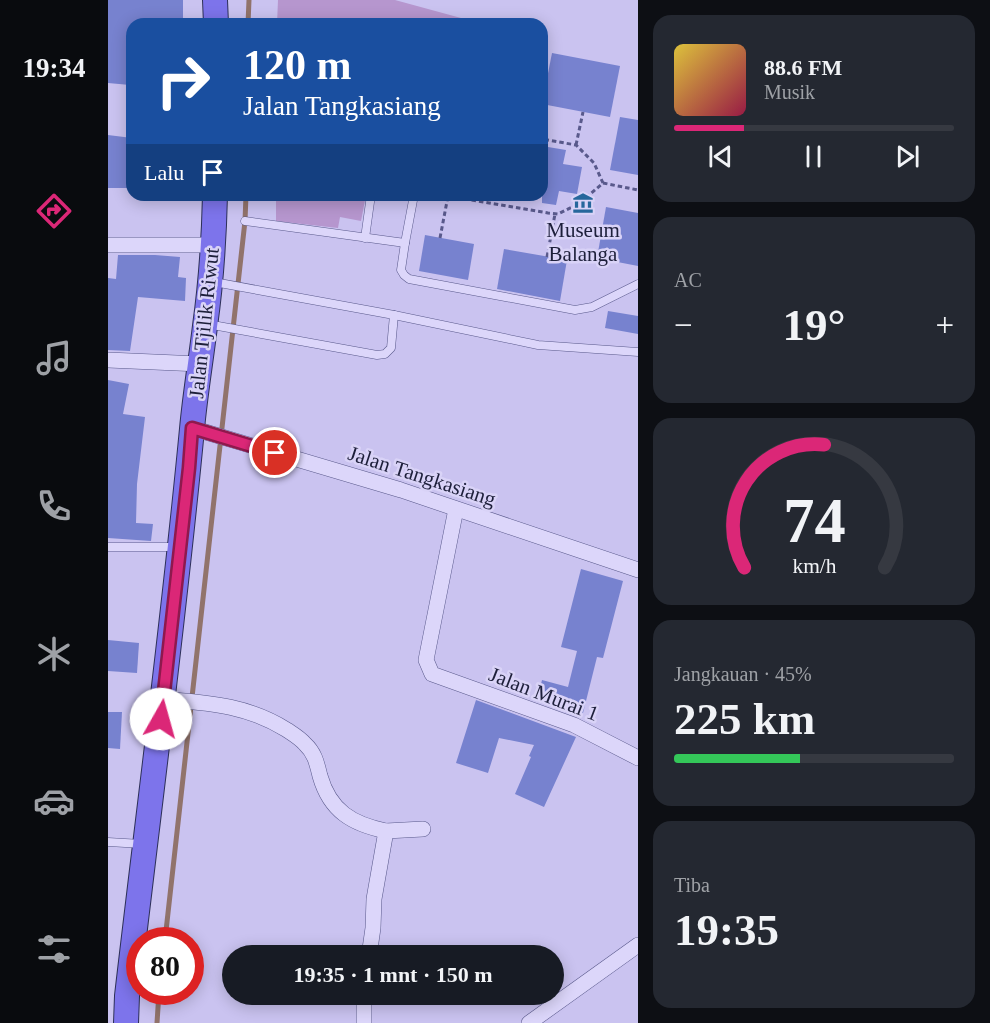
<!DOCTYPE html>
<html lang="id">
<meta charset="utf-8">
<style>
:root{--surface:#171b24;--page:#242831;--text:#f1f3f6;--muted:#9ea1a6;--line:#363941;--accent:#db2777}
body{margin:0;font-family:Georgia,serif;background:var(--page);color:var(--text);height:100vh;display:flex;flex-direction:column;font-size:22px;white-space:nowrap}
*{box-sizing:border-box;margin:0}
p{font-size:20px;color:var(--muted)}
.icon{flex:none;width:33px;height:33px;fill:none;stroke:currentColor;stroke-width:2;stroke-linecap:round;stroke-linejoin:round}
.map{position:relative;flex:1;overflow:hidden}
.sheet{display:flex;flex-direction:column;gap:15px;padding:15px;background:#0d0f14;width:352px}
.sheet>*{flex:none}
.top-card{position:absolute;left:18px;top:18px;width:422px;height:183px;border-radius:18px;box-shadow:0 3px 15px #0003;background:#1a4fa0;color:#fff;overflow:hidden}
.speed{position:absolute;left:18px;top:927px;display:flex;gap:12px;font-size:30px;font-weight:700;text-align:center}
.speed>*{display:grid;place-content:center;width:78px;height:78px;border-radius:50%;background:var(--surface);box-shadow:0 3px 15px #0003;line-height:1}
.speed .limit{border:9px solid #d22;background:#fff;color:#111}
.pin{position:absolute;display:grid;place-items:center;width:51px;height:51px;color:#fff;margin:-26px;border:3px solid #fff;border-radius:50%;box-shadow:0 2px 6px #0007}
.me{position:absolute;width:66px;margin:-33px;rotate:7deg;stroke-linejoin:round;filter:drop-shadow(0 0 4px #0008)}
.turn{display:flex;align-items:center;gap:21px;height:126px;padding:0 18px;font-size:27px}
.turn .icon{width:78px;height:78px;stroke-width:2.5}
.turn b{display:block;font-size:42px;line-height:51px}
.then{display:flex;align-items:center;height:57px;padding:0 18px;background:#0003;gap:12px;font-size:22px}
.big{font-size:45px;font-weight:800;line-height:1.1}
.sheet .card{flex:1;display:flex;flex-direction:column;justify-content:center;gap:9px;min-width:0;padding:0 21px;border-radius:18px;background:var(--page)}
.sheet .dial{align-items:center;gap:0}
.dial svg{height:156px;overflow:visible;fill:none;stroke:var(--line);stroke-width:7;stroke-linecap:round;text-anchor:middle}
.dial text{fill:var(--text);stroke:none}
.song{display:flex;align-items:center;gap:18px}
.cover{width:72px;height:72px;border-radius:9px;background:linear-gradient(135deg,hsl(50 70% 55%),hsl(340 70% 35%))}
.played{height:6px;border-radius:3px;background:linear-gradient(90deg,var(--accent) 25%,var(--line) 25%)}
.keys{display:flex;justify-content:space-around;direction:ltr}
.heat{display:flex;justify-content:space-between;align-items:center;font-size:33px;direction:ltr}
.charge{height:9px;border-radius:4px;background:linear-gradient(90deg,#34c759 45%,var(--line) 0)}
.trip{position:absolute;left:114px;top:945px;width:342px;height:60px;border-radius:30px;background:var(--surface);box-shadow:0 3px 15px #0003;font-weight:800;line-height:60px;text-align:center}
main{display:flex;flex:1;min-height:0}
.tabs{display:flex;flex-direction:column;width:108px;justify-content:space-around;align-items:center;background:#090b0e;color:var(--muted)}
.tabs .icon{width:42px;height:42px}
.tabs .selected{color:var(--accent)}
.tabs b{font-size:27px;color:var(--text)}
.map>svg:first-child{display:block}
</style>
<main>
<nav class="tabs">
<b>19:34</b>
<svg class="icon selected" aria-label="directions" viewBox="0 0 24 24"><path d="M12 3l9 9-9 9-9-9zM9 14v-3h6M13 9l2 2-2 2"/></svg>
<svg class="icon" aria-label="music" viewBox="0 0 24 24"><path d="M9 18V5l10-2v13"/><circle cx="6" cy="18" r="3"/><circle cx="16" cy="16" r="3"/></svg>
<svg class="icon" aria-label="phone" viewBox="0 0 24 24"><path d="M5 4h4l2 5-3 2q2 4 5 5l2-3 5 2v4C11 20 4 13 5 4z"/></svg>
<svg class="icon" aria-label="climate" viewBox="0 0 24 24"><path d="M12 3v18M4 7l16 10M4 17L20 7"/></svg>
<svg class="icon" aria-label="car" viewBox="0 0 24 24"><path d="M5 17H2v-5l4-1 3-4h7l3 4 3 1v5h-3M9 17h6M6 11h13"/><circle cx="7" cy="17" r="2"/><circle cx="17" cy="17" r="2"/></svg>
<svg class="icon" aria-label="filters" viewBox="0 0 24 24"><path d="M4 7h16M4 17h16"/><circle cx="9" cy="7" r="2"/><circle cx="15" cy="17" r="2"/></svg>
</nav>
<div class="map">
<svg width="530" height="1023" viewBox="0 0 530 1023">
<rect width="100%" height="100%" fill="#cac3f0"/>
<g fill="#b696ce">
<polygon points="170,0 287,0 375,24 169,24"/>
<polygon points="168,195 258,195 253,221 232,217 230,228 168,221"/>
</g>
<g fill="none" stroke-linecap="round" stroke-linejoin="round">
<g stroke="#91736b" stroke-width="5">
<polyline points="140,24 141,0"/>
<polyline points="57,940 137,221 138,195"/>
<polyline points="49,1023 51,992"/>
</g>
</g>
<g fill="#7782cf">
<polygon points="0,0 75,0 75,24 24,24 24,60 22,85 0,83"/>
<polygon points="444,53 512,66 502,117 434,104"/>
<polygon points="512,117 530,120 530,175 502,170"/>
<polygon points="0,135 24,138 24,188 0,188"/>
<polygon points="434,146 458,150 455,164 474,167 469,194 451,191 448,205 434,203"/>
<polygon points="498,207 530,213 530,266 489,258"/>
<polygon points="317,235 366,244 360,280 311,271"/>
<polygon points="396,249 459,260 452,301 389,289"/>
<polygon points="10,255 47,255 72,257 70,277 78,278 77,301 30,297 22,351 0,350 0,278 8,279"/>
<polygon points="500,311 530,316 530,334 497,328"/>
<polygon points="0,380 21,384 15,414 37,417 29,484 28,523 45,524 43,541 0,538"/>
<polygon points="473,569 515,581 495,658 489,657 475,713 429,701 434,680 460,687 469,651 453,647"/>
<polygon points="0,640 31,643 29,673 0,671"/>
<polygon points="368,700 468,737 436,807 407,794 423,757 421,756 426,745 391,738 380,773 348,763"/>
<polygon points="0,712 14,712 12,749 0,748"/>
</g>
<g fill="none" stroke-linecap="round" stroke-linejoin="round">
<g stroke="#59598b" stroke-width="9">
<g id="service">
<polyline points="137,221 297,243 306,195"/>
<polyline points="257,238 263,195"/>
<polyline points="297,243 293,270 296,275 301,279 467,310 484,307 530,284"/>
<polyline points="106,282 286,315 430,345 530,352"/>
<polyline points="99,324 269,355 277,354 283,348 286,315"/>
<polyline points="0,547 68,547"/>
<polyline points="0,842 34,844"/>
</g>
</g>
<g stroke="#59598b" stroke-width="16">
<g id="minor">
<polyline points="0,245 105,245"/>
<polyline points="0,360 92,364"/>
<polyline points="84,428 293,490 530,570"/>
<polyline points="348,509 318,660 324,674 466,725 530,758"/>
<path d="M56,699c45,4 83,6 123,31 6,4 13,8 18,14 10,9 12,20 15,32 10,35 32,48 66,55l-12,68 -1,29 -4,28"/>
<polyline points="278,831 315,829"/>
<polyline points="256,1023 256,994"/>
<polyline points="421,1023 530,945"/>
</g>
</g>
<g stroke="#2d3058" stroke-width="26">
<g id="trunk">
<polyline points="107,0 108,24"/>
<path d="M18,1023l1,-27c22,-189 47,-377 65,-567 3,-34 9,-69 13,-103 6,-43 9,-87 10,-131"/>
</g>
</g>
<g stroke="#59598b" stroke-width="3" stroke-dasharray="4.5 3" stroke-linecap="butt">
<polyline points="468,145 475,112"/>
<polyline points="495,183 530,190"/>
<polyline points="334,195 440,213 450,214 472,203 495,183 486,163 468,145 434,139"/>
<polyline points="332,238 340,196"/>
<polyline points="439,257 447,214"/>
</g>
<use href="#service" stroke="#dcd6fa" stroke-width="8"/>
<use href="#minor" stroke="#dcd6fa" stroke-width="15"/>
<use href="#trunk" stroke="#7d74eb" stroke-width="24"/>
</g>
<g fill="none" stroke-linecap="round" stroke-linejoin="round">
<g stroke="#8e194d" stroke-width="15">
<polyline id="route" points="53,719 81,468 84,428 167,453"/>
</g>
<use href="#route" stroke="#db2777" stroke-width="10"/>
</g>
<defs>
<g id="museum-bare" transform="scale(1.62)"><path d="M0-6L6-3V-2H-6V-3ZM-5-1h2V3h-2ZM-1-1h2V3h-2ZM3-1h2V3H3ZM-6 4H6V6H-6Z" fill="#26679c" stroke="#d9d3f7" stroke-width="2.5" paint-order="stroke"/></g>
</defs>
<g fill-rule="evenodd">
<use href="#museum-bare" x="475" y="203"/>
</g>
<g text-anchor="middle" stroke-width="5" stroke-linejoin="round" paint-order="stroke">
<g font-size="21" fill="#1d1f3a" stroke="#d9d3f7">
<text x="475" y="237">Museum<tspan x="475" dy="24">Balanga</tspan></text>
</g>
<g font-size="21" fill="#1d1f3a" stroke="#d9d3f7">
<text transform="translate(96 323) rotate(-84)" y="7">Jalan Tjilik Riwut</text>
<text transform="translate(314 476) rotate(18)" y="7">Jalan Tangkasiang</text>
<text transform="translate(436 694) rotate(21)" y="7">Jalan Murai 1</text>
</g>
</g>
</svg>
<div class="speed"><div class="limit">80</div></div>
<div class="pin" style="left:167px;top:453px;background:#d93025"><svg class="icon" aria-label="arrive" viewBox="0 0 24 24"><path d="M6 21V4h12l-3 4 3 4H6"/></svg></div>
<svg class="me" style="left:53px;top:719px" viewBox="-20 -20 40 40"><circle r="19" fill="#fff"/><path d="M0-13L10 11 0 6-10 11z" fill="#db2777"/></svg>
<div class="trip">19:35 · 1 mnt · 150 m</div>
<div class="top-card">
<div class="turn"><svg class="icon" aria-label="right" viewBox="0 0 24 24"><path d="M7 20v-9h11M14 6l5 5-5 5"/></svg><div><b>120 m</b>Jalan Tangkasiang</div></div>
<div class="then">Lalu<svg class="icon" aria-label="arrive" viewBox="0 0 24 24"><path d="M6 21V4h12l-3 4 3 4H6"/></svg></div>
</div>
</div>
<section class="sheet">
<div class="card">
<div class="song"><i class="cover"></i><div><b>88.6 FM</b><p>Musik</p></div></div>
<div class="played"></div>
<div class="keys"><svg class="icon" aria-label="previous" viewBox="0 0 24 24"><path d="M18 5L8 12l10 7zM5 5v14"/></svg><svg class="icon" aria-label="pause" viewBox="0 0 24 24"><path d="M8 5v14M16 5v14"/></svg><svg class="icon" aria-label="next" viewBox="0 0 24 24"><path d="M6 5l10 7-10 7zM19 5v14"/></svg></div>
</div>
<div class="card"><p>AC</p>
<div class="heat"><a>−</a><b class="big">19°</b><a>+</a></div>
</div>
<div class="card dial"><svg viewBox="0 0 100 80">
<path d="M14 69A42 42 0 1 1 86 69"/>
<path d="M14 69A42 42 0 0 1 55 6" stroke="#db2777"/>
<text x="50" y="56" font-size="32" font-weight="700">74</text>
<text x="50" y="72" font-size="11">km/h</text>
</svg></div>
<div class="card"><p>Jangkauan · 45%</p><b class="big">225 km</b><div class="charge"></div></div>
<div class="card"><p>Tiba</p><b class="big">19:35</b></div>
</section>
</main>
